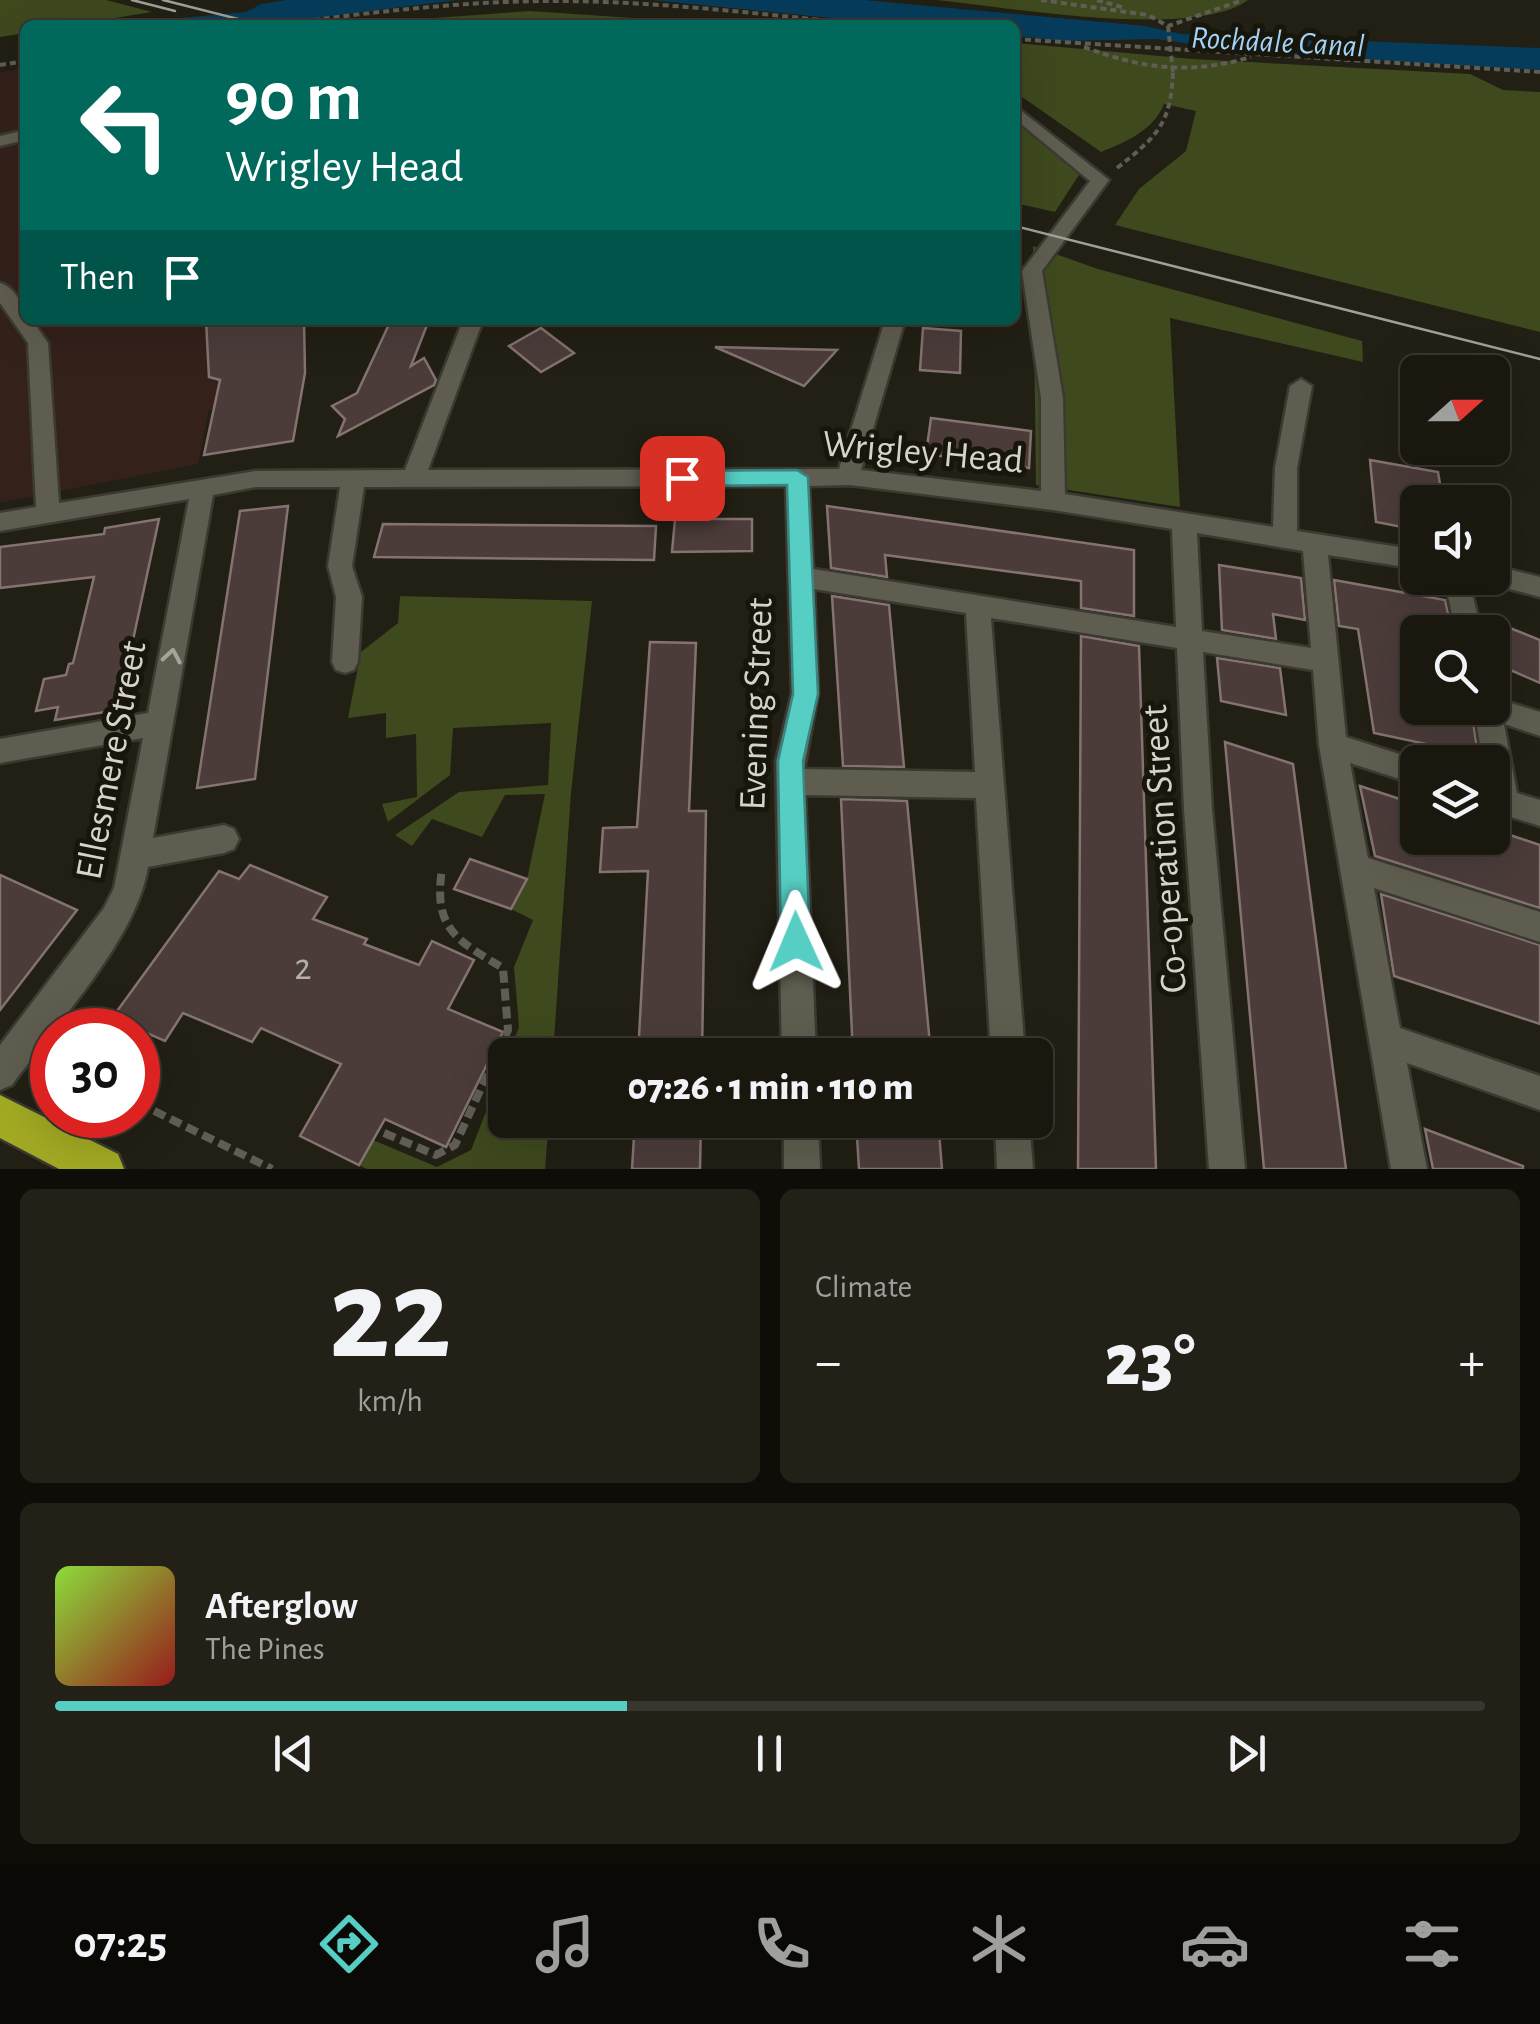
<!DOCTYPE html>
<meta charset="utf-8">
<style>
:root{--surface:#1a170f;--page:#232018;--text:#f1f3f6;--muted:#9f9f9e;--line:#38362f;--accent:#56cec3}
body{margin:0;font-family:"Alegreya Sans",sans-serif;background:var(--page);color:var(--text);height:100vh;display:flex;flex-direction:column;font-size:38px;white-space:nowrap}
*{box-sizing:border-box;margin:0}
p{font-size:32px;color:var(--muted)}
.icon{flex:none;width:55px;height:55px;fill:none;stroke:currentColor;stroke-width:2;stroke-linecap:round;stroke-linejoin:round}
.map{position:relative;height:1169px;overflow:hidden}
.panel{display:flex;flex-direction:column;gap:20px;padding:20px;background:#0e0d08;flex:1}
.panel>*{flex:none}
.banner{position:absolute;left:20px;top:20px;width:1000px;height:305px;border-radius:15px;box-shadow:0 10px 40px #0002,0 0 0 2px var(--line);background:#00695c;color:#fff;overflow:hidden}
.needle{width:65px;rotate:69deg}
.tools{position:absolute;left:1400px;top:355px;display:grid;gap:20px}
.tools a{display:grid;place-items:center;width:110px;height:110px;border-radius:15px;background:var(--surface);box-shadow:0 10px 40px #0002,0 0 0 2px var(--line);font-size:50px}
.speed{position:absolute;left:30px;top:1008px;display:flex;gap:20px;font-size:50px;font-weight:700;text-align:center}
.speed>*{display:grid;place-content:center;width:130px;height:130px;border-radius:50%;background:var(--surface);box-shadow:0 10px 40px #0002,0 0 0 2px var(--line);line-height:1}
.speed .limit{border:15px solid #d22;background:#fff;color:#111}
.pin{position:absolute;display:grid;place-items:center;width:85px;height:85px;color:#fff;margin:-42px;border-radius:20px;box-shadow:0 5px 15px #0006}
.me{position:absolute;width:110px;margin:-55px;rotate:359deg;stroke-linejoin:round;filter:drop-shadow(0 0 8px #0008)}
.turn{display:flex;align-items:center;gap:35px;height:210px;padding:0 40px;font-size:45px}
.turn .icon{width:130px;height:130px;stroke-width:2.5}
.turn b{display:block;font-size:70px;line-height:85px}
.then{display:flex;align-items:center;height:95px;padding:0 40px;background:#0003;gap:20px;font-size:38px}
.big{font-size:75px;font-weight:800;line-height:1.1}
.panel .card{flex:1;display:flex;flex-direction:column;justify-content:center;gap:15px;min-width:0;padding:0 35px;border-radius:15px;background:var(--page)}
.panel .dial{align-items:center;gap:0}
.dial b{font-size:130px;line-height:1}
.song{display:flex;align-items:center;gap:30px}
.cover{width:120px;height:120px;border-radius:15px;background:linear-gradient(135deg,hsl(90 70% 55%),hsl(0 70% 35%))}
.played{height:10px;border-radius:5px;background:linear-gradient(90deg,var(--accent) 40%,var(--line) 40%)}
.keys{display:flex;justify-content:space-around;direction:ltr}
.heat{display:flex;justify-content:space-between;align-items:center;font-size:55px;direction:ltr}
.panel .tiles{flex:1;display:grid;gap:20px;grid-template-columns:1fr 1fr}
.card:last-child{grid-column:span 2}
.trip{position:absolute;left:488px;top:1038px;width:565px;height:100px;border-radius:15px;background:var(--surface);box-shadow:0 10px 40px #0002,0 0 0 2px var(--line);font-weight:800;line-height:100px;text-align:center}
.tab-bar{display:flex;height:160px;justify-content:space-around;align-items:center;background:#0a0906;color:var(--muted)}
.tab-bar .icon{width:70px;height:70px}
.tab-bar .selected{color:var(--accent)}
.tab-bar b{font-size:45px;color:var(--text)}
.map>svg:first-child{display:block}
</style>
<div class="map">
<svg width="1540" height="1169" viewBox="0 0 1540 1169">
<rect width="100%" height="100%" fill="#221f14"/>
<polygon fill="#33211a" points="25,68 25,320 304,320 304,355 301,398 209,410 198,464 0,503 0,72"/>
<g fill="#3e491e">
<polygon points="0,0 106,0 152,12 72,25 25,25 25,33 0,37"/>
<path d="M936,0h312c-53,40 -242,7 -312,0z"/>
<polygon points="530,11 648,19 642,25 338,25"/>
<path d="M1015,43l178,16 277,15 33,16 37,2v240l-425,-107 24,-36 47,-38 10,-40 -32,-7c-10,26 -38,38 -63,48l-86,-60z"/>
<polygon points="1015,120 1053,147 1079,175 1055,212 1015,203"/>
<polygon points="1033,246 1098,269 1362,341 1363,362 1170,318 1180,507 1036,485"/>
<polygon points="400,596 592,601 571,793 553,1055 508,1055 519,1027 514,967 533,920 511,909 527,879 545,794 505,795 482,837 432,819 412,846 395,835 459,792 548,785 551,723 453,728 450,775 388,822 382,804 417,797 416,734 386,738 386,713 348,718 361,652 398,623"/>
<polygon points="505,1063 505,1120 549,1120 545,1169 367,1169 359,1165 373,1140 437,1167 471,1150"/>
</g>
<g fill="#063c5b">
<polygon points="286,0 458,0 259,25 101,25 246,12 261,4"/>
<polygon points="652,0 864,0 1145,26 1181,34 1540,48 1540,70 1245,52 1157,39 1063,41 1015,36 1015,25 902,25"/>
</g>
<g fill="#4b3c3a" stroke="#847370" stroke-width="2.5">
<polygon points="206,320 304,320 305,373 293,441 204,455 220,380 209,377"/>
<polygon points="391,320 429,320 411,366 424,358 436,380 434,385 338,436 345,419 332,406 357,393"/>
<polygon points="541,328 574,353 541,372 509,346"/>
<polygon points="923,328 961,331 960,373 920,370"/>
<polygon points="715,347 837,350 804,386"/>
<polygon points="931,418 1031,431 1029,468 926,454"/>
<polygon points="1370,460 1438,472 1443,502 1418,502 1418,530 1376,522"/>
<polygon points="288,506 255,779 197,788 240,511"/>
<polygon points="827,506 1134,550 1134,616 1081,608 1081,581 885,555 887,577 831,568"/>
<polygon points="159,519 118,710 55,720 58,707 36,711 44,679 66,675 69,664 73,663 94,577 0,588 0,547 104,534 105,528"/>
<polygon points="675,519 752,519 752,551 672,552"/>
<polygon points="383,524 656,526 654,560 374,557"/>
<polygon points="1219,565 1301,578 1305,620 1273,614 1276,639 1222,630"/>
<polygon points="1334,580 1445,600 1452,632 1418,632 1418,708 1471,708 1478,755 1374,733 1358,629 1339,626"/>
<polygon points="832,596 889,605 904,767 843,766"/>
<polygon points="1482,617 1540,640 1540,683 1492,662 1492,632 1485,632"/>
<polygon points="1081,636 1139,646 1156,1169 1078,1169"/>
<polygon points="650,642 696,643 689,811 706,811 702,1055 638,1055 648,871 600,872 603,828 637,827"/>
<polygon points="1217,658 1280,668 1286,715 1221,701"/>
<polygon points="1225,742 1293,764 1346,1169 1264,1169"/>
<polygon points="1360,786 1418,805 1418,838 1492,838 1492,829 1540,845 1540,908 1375,856"/>
<polygon points="841,799 907,801 931,1055 853,1055"/>
<polygon points="470,859 527,879 511,909 454,889"/>
<polygon points="250,865 327,897 313,919 367,939 364,944 419,965 432,941 474,960 448,1009 503,1032 446,1147 385,1119 359,1165 300,1136 341,1064 261,1028 252,1042 183,1013 165,1041 112,1018 219,871 239,879"/>
<polygon points="0,875 77,910 0,1010"/>
<polygon points="1381,894 1540,945 1540,1024 1394,976"/>
<polygon points="635,1120 701,1120 700,1169 632,1169"/>
<polygon points="856,1120 938,1120 942,1169 859,1169"/>
<polygon points="1425,1129 1523,1166 1523,1169 1433,1169"/>
</g>
<g fill="none" stroke-linecap="round" stroke-linejoin="round">
<g stroke="#3b3a32" stroke-width="5">
<g id="minor">
<path d="M1015,106l94,74 -67,91 21,127 2,96 208,33 2,-59 15,-82 11,-7 11,7 -15,82v63l121,19v19l-90,-14 18,182 78,25h-6v23l-68,-22 18,95 172,54v30l-166,-54 26,140 140,48v34l-133,-47 20,106h-36l-72,-424 -6,-75 -110,-18 9,157 33,360h-36l-25,-360 -7,-161 -186,-30 34,437h-34l-15,-257 -171,-3 11,260h-34l-6,-294 16,-68 -6,-207 -422,1 -12,79 10,31 -4,65 -4,8 -9,3 -9,-3 -4,-8 4,-65 -8,-31 12,-79h-84l-43,8 -60,343 71,-13 10,4 5,10 -5,10 -10,4 -76,14c-12,73 -92,157 -136,218l-12,5v-45l104,-137 10,-20 29,-150 -143,25v-24l148,-26 41,-214 -189,32v-18l36,-6 -8,-164 -28,-40v-20c14,3 25,24 25,37h7l16,23 11,160 197,-32 149,-1 58,-150h20l-55,150 411,-1 46,-149h20l-44,150 180,21v-93l-19,-127 68,-90 -75,-62zM850,485l203,25 119,19 4,98 -363,-58 -4,-83zM1197,533l106,18 8,97 -109,-17zM814,589l152,24 9,159 -171,-3 14,-76z"/>
<polygon points="25,130 25,140 0,146 0,136"/>
<polygon points="1492,565 1540,577 1540,597 1483,582 1481,578 1492,578"/>
<polygon points="1444,578 1468,578 1482,632 1456,632"/>
<polygon points="1492,697 1540,712 1540,736 1504,724 1517,793 1540,800 1540,826 1492,811 1492,762 1483,762 1474,708 1492,708"/>
<polygon points="784,1120 818,1120 820,1169 784,1169"/>
<polygon points="995,1120 1029,1120 1033,1169 997,1169"/>
</g>
</g>
<g stroke="#3b3a32" stroke-width="5">
<polygon id="highway" points="0,1095 118,1154 124,1169 59,1169 0,1138"/>
</g>
<g stroke="#605e54" stroke-width="4" stroke-dasharray="6 4" stroke-linecap="butt">
<polyline points="1041,0 1148,15 1168,26 1243,0"/>
<polyline points="1097,0 1125,8"/>
<path d="M274,25c93,-12 186,-24 280,-24 106,0 212,14 318,24"/>
<polyline points="1015,39 1540,72"/>
<path d="M1084,47c59,22 106,28 167,10"/>
<polyline points="0,65 25,61"/>
<path d="M1117,168c39,-31 54,-43 56,-96"/>
</g>
<g stroke="#605e54" stroke-width="8" stroke-dasharray="12 6" stroke-linecap="butt">
<polyline points="138,1103 272,1169"/>
<path d="M384,1133l52,22 19,-10 53,-115 -5,-62c-47,-28 -70,-40 -61,-99"/>
</g>
<use href="#minor" fill="#5f5d4f" fill-rule="evenodd"/>
<use href="#highway" fill="#a2a923" fill-rule="evenodd"/>
<g stroke="#a1a097" stroke-width="2.5">
<polyline points="132,0 175,11"/>
<polyline points="163,0 262,25"/>
<polyline points="1015,226 1540,359"/>
</g>
<polyline stroke="#605e54" stroke-width="4" stroke-dasharray="6 4" stroke-linecap="butt" points="1168,26 1173,72"/>
</g>
<defs><path id="oneway-chevron" d="M-2-3.5L2.5 0L-2 3.5" fill="none" stroke-width="1.6" stroke-linecap="round" stroke-linejoin="round" transform="scale(2.5)"/></defs>
<use stroke="#a6a49a" href="#oneway-chevron" transform="translate(172 656) rotate(-80)"/>
<polygon fill="#56cec3" stroke="#38867f" stroke-width="2.5" points="797,470 808,477 818,694 803,761 810,942 806,952 796,956 785,952 781,942 778,761 793,694 787,485 682,486 671,478 682,471"/>
<g text-anchor="middle" stroke-width="10" stroke-linejoin="round" paint-order="stroke">
<g font-size="32" font-style="italic" fill="#a1d3f9" stroke="#18160b">
<text transform="translate(1278 41) rotate(3)" y="11">Rochdale Canal</text>
</g>
<g font-size="38" fill="#d5d4cc" stroke="#18160b">
<text transform="translate(923 451) rotate(5)" y="13">Wrigley Head</text>
<text transform="translate(755 704) rotate(-88)" y="13">Evening Street</text>
<text transform="translate(110 760) rotate(-79)" y="13">Ellesmere Street</text>
<text transform="translate(1163 849) rotate(-94)" y="13">Co-operation Street</text>
</g>
<g font-size="38" fill="#b2aea8">
<text x="303" y="979">2</text>
</g>
</g>
</svg>
<div class="tools">
<a><svg class="needle" viewBox="-14 -14 28 28"><path d="M0-13l5 13h-10z" fill="#e53935"/><path d="M0 13l5-13h-10z" fill="#9f9f9e"/></svg></a>
<a><svg class="icon" aria-label="sound" viewBox="0 0 24 24"><path d="M4 9h4l5-4v14l-5-4H4zM17 9q2 3 0 6"/></svg></a>
<a><svg class="icon" aria-label="search" viewBox="0 0 24 24"><circle cx="10" cy="10" r="6"/><path d="M15 15l6 6"/></svg></a>
<a><svg class="icon" aria-label="layers" viewBox="0 0 24 24"><path d="M12 4l9 5-9 5-9-5zM3 14l9 5 9-5"/></svg></a>
</div>
<div class="speed"><div class="limit">30</div></div>
<div class="pin" style="left:682px;top:478px;background:#d93025"><svg class="icon" aria-label="arrive" viewBox="0 0 24 24"><path d="M6 21V4h12l-3 4 3 4H6"/></svg></div>
<svg class="me" style="left:796px;top:942px" viewBox="-20 -20 40 40"><path d="M0-17L14 15 0 8-14 15z" fill="#56cec3" stroke="#fff" stroke-width="4"/></svg>
<div class="trip">07:26 · 1 min · 110 m</div>
<div class="banner">
<div class="turn"><svg class="icon" aria-label="left" viewBox="0 0 24 24"><path d="M17 20v-9H6M10 6l-5 5 5 5"/></svg><div><b>90 m</b>Wrigley Head</div></div>
<div class="then">Then<svg class="icon" aria-label="arrive" viewBox="0 0 24 24"><path d="M6 21V4h12l-3 4 3 4H6"/></svg></div>
</div>
</div>
<section class="panel">
<div class="tiles">
<div class="card dial"><b>22</b><p>km/h</p></div>
<div class="card"><p>Climate</p>
<div class="heat"><a>−</a><b class="big">23°</b><a>+</a></div>
</div>
<div class="card">
<div class="song"><i class="cover"></i><div><b>Afterglow</b><p>The Pines</p></div></div>
<div class="played"></div>
<div class="keys"><svg class="icon" aria-label="previous" viewBox="0 0 24 24"><path d="M18 5L8 12l10 7zM5 5v14"/></svg><svg class="icon" aria-label="pause" viewBox="0 0 24 24"><path d="M8 5v14M16 5v14"/></svg><svg class="icon" aria-label="next" viewBox="0 0 24 24"><path d="M6 5l10 7-10 7zM19 5v14"/></svg></div>
</div>
</div>
</section>
<nav class="tab-bar">
<b>07:25</b>
<svg class="icon selected" aria-label="directions" viewBox="0 0 24 24"><path d="M12 3l9 9-9 9-9-9zM9 14v-3h6M13 9l2 2-2 2"/></svg>
<svg class="icon" aria-label="music" viewBox="0 0 24 24"><path d="M9 18V5l10-2v13"/><circle cx="6" cy="18" r="3"/><circle cx="16" cy="16" r="3"/></svg>
<svg class="icon" aria-label="phone" viewBox="0 0 24 24"><path d="M5 4h4l2 5-3 2q2 4 5 5l2-3 5 2v4C11 20 4 13 5 4z"/></svg>
<svg class="icon" aria-label="climate" viewBox="0 0 24 24"><path d="M12 3v18M4 7l16 10M4 17L20 7"/></svg>
<svg class="icon" aria-label="car" viewBox="0 0 24 24"><path d="M5 17H2v-5l4-1 3-4h7l3 4 3 1v5h-3M9 17h6M6 11h13"/><circle cx="7" cy="17" r="2"/><circle cx="17" cy="17" r="2"/></svg>
<svg class="icon" aria-label="filters" viewBox="0 0 24 24"><path d="M4 7h16M4 17h16"/><circle cx="9" cy="7" r="2"/><circle cx="15" cy="17" r="2"/></svg>
</nav>
